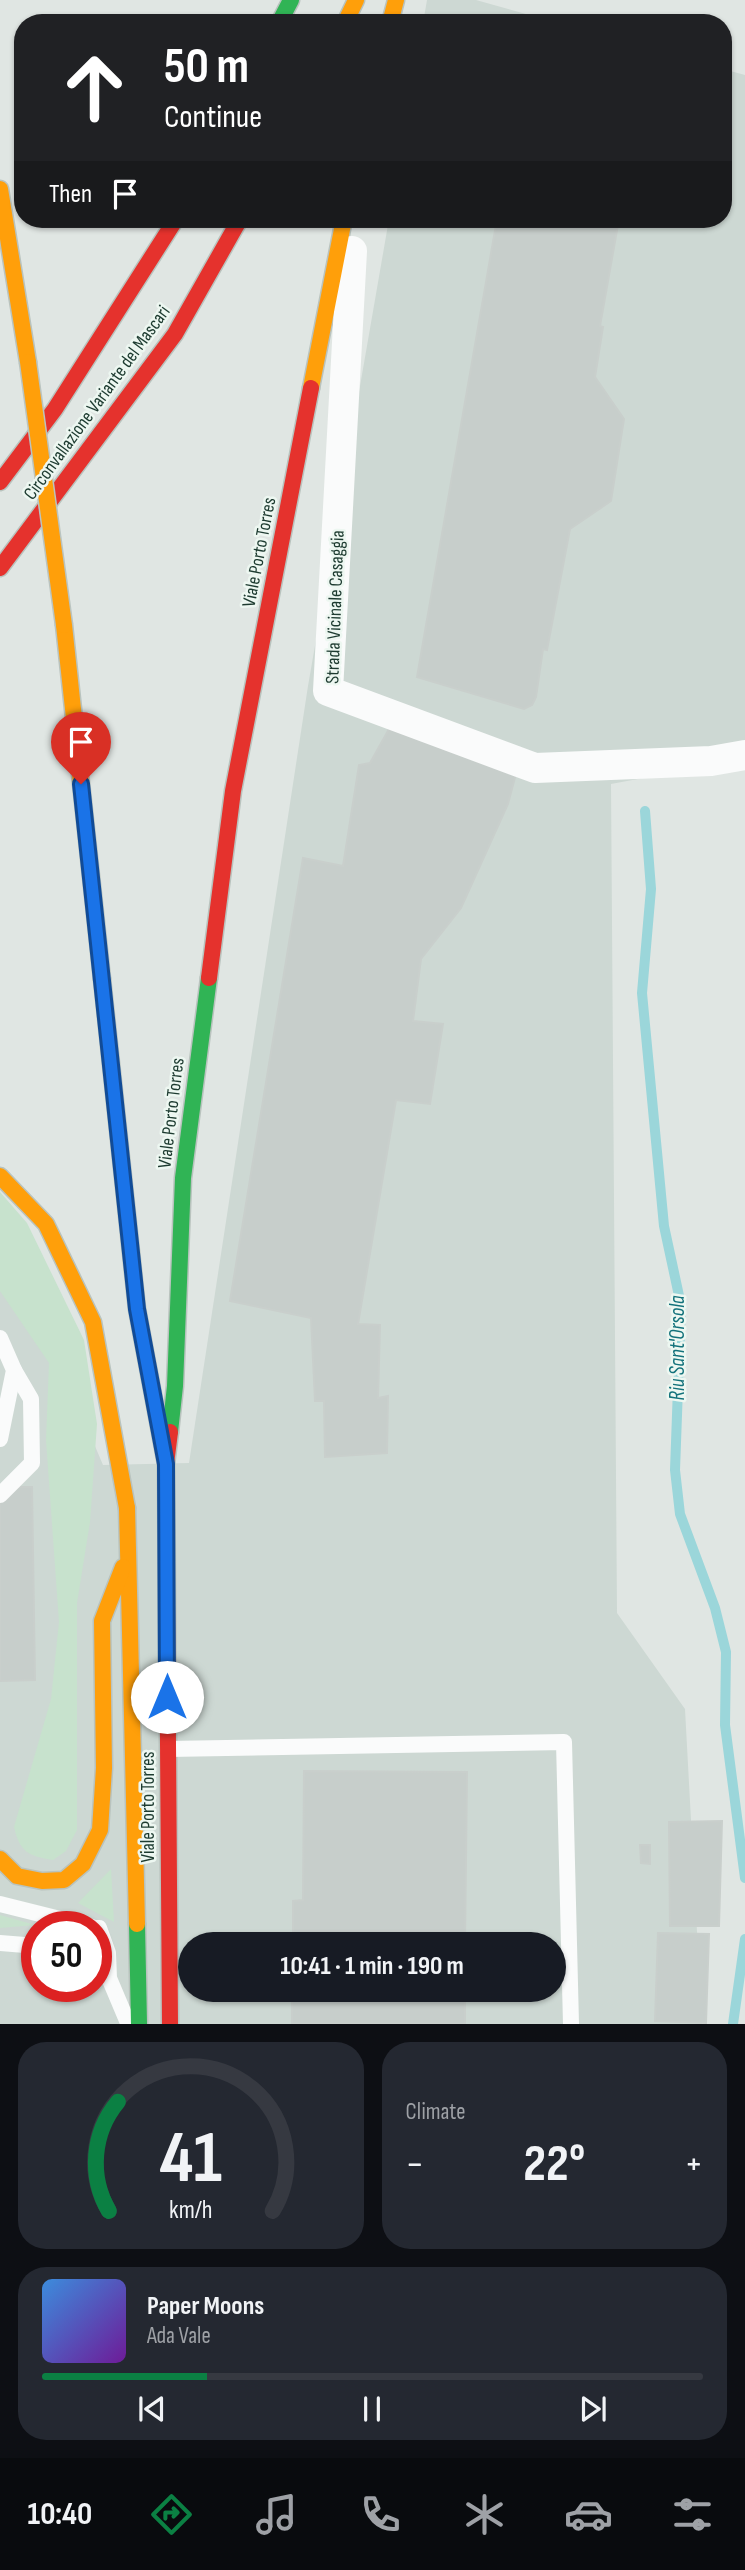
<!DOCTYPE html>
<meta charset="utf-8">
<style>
:root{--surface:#171b24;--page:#242831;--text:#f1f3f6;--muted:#9ea1a6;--line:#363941;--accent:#0b8043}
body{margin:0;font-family:"Sofia Sans Condensed",sans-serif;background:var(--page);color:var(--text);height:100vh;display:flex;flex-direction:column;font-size:26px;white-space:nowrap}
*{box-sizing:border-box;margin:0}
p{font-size:23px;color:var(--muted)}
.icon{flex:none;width:38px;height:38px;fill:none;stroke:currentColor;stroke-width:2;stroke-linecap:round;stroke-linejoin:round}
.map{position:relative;height:2024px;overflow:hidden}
.panel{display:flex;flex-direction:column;gap:18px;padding:18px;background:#0d0f14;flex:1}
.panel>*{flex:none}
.top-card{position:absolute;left:14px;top:14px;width:718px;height:214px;border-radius:28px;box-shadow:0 2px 5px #0004;background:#202124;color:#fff;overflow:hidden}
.speed{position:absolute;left:21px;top:1911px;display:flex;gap:14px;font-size:35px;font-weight:700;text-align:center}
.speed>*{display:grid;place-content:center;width:91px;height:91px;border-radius:50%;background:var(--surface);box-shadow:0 2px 5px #0004;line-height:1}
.speed .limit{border:10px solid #d22;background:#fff;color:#111}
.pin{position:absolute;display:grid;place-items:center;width:60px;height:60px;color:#fff;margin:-72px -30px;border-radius:50% 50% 50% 0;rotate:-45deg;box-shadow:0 0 7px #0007}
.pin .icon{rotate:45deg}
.me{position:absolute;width:77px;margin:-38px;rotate:0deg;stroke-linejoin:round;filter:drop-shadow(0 0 5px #0008)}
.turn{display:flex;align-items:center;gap:24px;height:147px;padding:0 35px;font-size:32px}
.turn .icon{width:91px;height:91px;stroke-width:2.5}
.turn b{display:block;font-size:49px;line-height:60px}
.then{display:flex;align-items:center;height:66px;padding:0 35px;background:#0003;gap:14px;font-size:26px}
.big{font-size:52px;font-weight:700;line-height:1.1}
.panel .tile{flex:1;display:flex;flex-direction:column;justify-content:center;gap:10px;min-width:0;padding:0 24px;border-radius:28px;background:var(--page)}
.panel .dial{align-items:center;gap:0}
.dial svg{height:182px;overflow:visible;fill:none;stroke:var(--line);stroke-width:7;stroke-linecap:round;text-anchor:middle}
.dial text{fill:var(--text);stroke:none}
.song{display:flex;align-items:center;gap:21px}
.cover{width:84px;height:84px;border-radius:10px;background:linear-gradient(135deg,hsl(210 70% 55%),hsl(280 70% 35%))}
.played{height:7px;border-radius:4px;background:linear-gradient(90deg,var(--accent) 25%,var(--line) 25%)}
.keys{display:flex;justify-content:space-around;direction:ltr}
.heat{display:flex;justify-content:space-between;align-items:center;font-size:38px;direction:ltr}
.panel .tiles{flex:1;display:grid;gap:18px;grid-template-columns:1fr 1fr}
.tile:last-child{grid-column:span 2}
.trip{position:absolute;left:178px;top:1932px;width:388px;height:70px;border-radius:35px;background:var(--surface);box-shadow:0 2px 5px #0004;font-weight:700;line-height:70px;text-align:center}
.dock{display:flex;height:112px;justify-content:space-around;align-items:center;background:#090b0e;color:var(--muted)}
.dock .icon{width:49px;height:49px}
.dock .on{color:var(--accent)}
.dock b{font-size:32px;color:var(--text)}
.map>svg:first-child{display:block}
</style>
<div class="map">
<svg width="745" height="2024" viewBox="0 0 745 2024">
<rect width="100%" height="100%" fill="#e0e6e3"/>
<g fill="#cdd8d3" fill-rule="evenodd">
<polygon points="427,0 476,0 558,23 423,23"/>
<path d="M723,69l22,6v684l-134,25 6,829 68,96 17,315h-702v-741l56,71 47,111 86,-2 119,-777 81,-467h334zM37,1927h59v59h-59zM191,1944h364v46h-364z"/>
</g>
<g fill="#c7e2cd">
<path d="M0,1192l27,31 57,117 13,84 -7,98 -13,81v227l-11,21 -13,9c-25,-4 -33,-8 -39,-33l37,-128 8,-77 -13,-182 3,-77 -49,-72z"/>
<polygon points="111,1869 114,1922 78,1903"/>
<polygon points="0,1915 35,1925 0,1928"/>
</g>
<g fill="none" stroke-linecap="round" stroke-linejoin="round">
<g stroke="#9bd6da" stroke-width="10">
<polyline points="645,811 651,889 642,993 664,1226 681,1305 675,1470 680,1514 715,1608 726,1652 725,1725 745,1878"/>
<polyline points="733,2024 745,1939"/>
</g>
</g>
<g fill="#c7cecb" stroke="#c9cfcc" stroke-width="2">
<polygon points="497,219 619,219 600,326 603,327 595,377 624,419 611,501 570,529 547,650 543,649 536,697 532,705 524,709 417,677"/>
<polygon points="389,729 517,770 508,804 461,908 421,959 413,1021 443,1024 430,1104 396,1100 358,1324 380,1325 378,1398 388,1396 387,1453 325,1457 324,1401 315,1401 311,1318 230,1301 303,858 343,866 359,765 370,763"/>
<polygon points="0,1487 32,1487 35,1680 0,1681"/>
<polygon points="304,1771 467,1772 465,1944 293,1944 293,1901 303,1900"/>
<polygon points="722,1821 719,1926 670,1926 669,1822"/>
<polygon points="640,1845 650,1845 650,1864 641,1863"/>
<polygon points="658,1933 709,1934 706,2023 655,2021"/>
<rect x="292" y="1990" width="173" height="34"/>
</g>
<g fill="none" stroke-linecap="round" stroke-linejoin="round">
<g stroke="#b9c3be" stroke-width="19">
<g id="fast">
<polyline points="279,23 291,0"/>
<polyline points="170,1432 175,1386 183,1178 209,978"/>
<polyline points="137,1924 139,2024"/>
</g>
</g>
<g stroke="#b9c3be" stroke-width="19">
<g id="slow">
<polyline points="345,23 356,0"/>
<polyline points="390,23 396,0"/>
<polyline points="0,189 28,362"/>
<polyline points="311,388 344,219"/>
<polyline points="64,625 102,979"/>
<polyline points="0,1176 46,1224 93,1322 127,1508"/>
<polyline points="127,1508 137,1924"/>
<polyline points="0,1859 17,1876 42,1881 64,1880 83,1864 100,1830 104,1768 102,1621 123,1567"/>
</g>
</g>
<g stroke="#b9c3be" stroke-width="19">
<g id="jam">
<polyline points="0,482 55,409 176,219"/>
<polyline points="0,568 175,334 240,219"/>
<polyline points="209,978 233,791 311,388"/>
<polyline points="102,979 137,1309 166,1464"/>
<polyline points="170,1432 166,1464 170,2024"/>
</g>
</g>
<g stroke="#fafbfb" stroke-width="16">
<polyline points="0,1338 14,1370 0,1439"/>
<polyline points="0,1495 32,1463 31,1399 14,1370"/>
<polyline points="168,1749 564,1742 571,2024"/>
<polyline points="0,1904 92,1927"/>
<polyline points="96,1928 99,1928 108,1953 109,1978 128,2023"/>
<polyline points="0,1943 37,1946"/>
</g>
<polyline stroke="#fafbfb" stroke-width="30" points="352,251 328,691 535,768 711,761 745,755"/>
<use href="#fast" stroke="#30b455" stroke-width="16"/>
<use href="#slow" stroke="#ff9f0a" stroke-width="16"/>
<use href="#jam" stroke="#e5322d" stroke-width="16"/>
<g stroke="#bac4c0" stroke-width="19" stroke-linecap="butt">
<polyline id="slow-bridge" points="28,362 64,625"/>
</g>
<use href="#slow-bridge" stroke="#ff9f0a" stroke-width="16"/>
</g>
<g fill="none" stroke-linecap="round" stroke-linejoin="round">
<g stroke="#114b97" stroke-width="18">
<polyline id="route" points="81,784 137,1309 166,1464 167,1697"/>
</g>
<use href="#route" stroke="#1a73e8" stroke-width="12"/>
</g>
<g text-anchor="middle" stroke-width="5" stroke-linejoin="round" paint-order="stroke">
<g font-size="19" fill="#1d3b30" stroke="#edf7f1">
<text transform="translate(96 402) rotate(-54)" y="7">Circonvallazione Variante del Mascari</text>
<text transform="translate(258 552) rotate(-79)" y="7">Viale Porto Torres</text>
<text transform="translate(334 607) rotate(-88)" y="7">Strada Vicinale Casaggia</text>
<text transform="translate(170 1113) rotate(-83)" y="7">Viale Porto Torres</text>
<text transform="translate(147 1807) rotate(-90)" y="7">Viale Porto Torres</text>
</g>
<g font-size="21" font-style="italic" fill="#13727b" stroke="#edf7f1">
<text transform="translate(677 1348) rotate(-90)" y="7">Riu Sant'Orsola</text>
</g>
</g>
</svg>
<div class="speed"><div class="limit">50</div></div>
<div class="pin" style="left:81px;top:784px;background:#d93025"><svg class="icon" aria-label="arrive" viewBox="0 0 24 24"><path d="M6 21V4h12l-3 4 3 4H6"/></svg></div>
<svg class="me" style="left:167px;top:1697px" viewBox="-20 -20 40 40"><circle r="19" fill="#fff"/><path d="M0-13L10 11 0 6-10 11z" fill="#1a73e8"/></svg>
<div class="trip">10:41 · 1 min · 190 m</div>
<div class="top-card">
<div class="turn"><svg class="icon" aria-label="ahead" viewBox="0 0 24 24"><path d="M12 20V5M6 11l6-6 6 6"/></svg><div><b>50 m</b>Continue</div></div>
<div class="then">Then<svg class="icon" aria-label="arrive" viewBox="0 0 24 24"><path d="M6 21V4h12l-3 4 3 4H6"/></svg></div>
</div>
</div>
<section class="panel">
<div class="tiles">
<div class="tile dial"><svg viewBox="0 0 100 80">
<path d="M14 69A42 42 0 1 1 86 69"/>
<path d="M14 69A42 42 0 0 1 18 21" stroke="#0b8043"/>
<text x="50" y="56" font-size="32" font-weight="700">41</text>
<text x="50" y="72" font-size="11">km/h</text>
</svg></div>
<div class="tile"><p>Climate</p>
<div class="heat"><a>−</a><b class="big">22°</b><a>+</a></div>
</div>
<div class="tile">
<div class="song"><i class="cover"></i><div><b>Paper Moons</b><p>Ada Vale</p></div></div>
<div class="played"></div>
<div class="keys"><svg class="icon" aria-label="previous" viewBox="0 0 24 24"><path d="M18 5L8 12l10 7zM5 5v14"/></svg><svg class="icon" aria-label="pause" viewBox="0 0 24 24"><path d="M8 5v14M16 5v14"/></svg><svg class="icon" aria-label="next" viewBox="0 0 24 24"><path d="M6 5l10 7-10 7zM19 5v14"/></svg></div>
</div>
</div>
</section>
<nav class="dock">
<b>10:40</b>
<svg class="icon on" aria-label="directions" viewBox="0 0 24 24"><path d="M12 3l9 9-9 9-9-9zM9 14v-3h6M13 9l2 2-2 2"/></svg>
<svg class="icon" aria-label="music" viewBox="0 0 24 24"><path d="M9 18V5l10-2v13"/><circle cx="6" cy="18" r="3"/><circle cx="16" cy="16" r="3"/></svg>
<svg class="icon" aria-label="phone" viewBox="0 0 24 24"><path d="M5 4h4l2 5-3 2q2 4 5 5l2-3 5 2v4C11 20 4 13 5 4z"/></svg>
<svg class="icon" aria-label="climate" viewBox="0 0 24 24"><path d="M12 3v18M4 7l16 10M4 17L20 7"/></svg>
<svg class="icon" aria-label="car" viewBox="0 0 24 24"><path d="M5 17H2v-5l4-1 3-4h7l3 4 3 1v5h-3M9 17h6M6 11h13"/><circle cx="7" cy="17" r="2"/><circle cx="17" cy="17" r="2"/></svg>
<svg class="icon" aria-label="filters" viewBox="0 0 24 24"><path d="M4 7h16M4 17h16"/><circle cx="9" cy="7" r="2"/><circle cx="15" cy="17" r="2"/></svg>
</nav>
